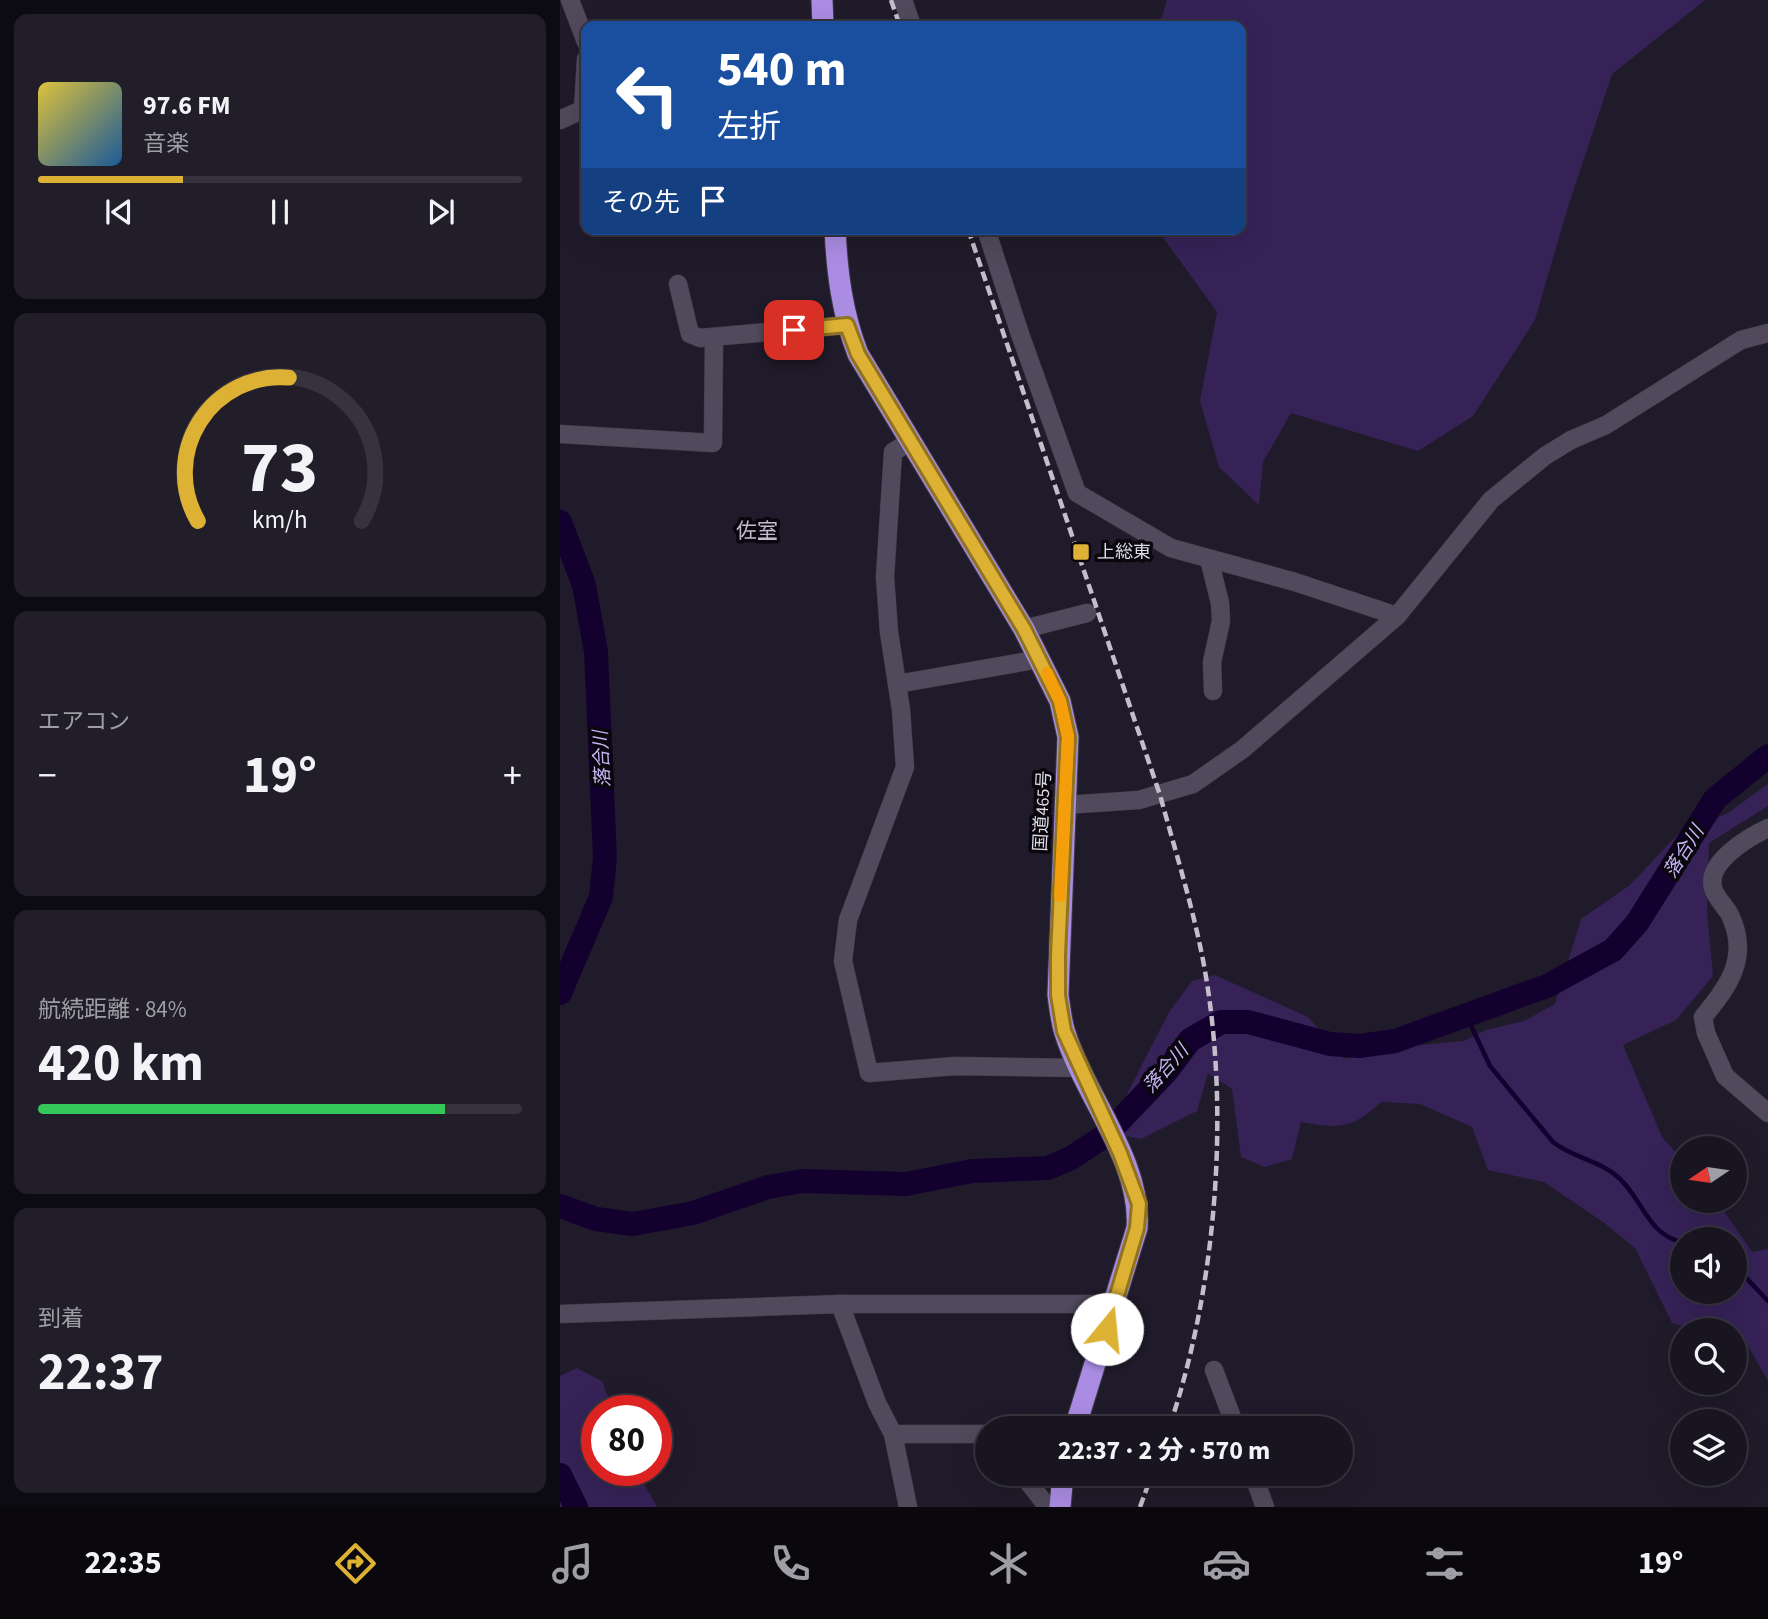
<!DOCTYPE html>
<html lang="ja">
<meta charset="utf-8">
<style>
:root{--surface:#181420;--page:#211d29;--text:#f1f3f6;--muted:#9f9ea5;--line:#36333e;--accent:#ddb133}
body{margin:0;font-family:"Source Sans 3","Noto Sans JP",sans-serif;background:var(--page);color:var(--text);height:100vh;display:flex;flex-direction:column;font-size:26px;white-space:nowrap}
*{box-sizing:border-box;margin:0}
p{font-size:23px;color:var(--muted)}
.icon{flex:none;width:38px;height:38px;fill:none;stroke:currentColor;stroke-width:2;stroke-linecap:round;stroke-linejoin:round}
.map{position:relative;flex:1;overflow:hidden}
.details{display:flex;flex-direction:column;gap:14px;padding:14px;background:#0d0b12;width:560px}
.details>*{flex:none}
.guide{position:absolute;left:21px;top:21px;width:665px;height:214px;border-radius:14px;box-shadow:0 7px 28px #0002,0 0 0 2px var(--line);background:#1a4fa0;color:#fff;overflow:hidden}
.needle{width:46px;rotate:257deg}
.controls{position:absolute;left:1110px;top:1136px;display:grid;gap:14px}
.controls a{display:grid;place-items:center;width:77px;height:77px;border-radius:50%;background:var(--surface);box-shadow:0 7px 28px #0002,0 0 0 2px var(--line);font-size:35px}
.speed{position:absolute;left:21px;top:1395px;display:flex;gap:14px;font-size:35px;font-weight:700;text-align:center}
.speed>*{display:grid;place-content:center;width:91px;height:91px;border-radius:50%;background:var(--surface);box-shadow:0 7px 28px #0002,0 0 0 2px var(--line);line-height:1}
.speed .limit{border:10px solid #d22;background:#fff;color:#111}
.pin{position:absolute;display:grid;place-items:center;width:60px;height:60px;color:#fff;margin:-30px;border-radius:14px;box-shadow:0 4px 10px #0006}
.me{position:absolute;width:77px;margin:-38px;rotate:17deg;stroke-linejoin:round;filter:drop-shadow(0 0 5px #0008)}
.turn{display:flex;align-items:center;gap:24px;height:147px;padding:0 21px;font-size:32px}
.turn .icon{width:91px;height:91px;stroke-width:2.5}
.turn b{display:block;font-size:49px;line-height:60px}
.then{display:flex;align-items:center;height:66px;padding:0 21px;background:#0003;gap:14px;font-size:26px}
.big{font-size:52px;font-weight:700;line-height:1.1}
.details .card{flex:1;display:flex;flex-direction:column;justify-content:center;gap:10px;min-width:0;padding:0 24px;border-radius:14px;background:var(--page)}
.details .dial{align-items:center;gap:0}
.dial svg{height:182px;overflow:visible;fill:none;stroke:var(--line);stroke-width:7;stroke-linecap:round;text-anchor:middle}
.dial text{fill:var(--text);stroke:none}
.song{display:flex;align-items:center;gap:21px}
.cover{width:84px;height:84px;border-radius:10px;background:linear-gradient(135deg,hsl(50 70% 55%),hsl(210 70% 35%))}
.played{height:7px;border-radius:4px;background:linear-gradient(90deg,var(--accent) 30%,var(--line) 30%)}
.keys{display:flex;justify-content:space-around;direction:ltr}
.heat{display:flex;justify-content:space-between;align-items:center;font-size:38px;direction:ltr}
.charge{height:10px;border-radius:5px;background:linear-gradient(90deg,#34c759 84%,var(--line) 0)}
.trip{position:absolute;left:415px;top:1416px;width:378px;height:70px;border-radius:35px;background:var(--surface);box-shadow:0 7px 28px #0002,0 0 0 2px var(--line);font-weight:700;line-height:70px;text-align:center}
.tabs{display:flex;height:112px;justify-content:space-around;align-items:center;background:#0a080d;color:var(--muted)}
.tabs .icon{width:49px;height:49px}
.tabs .selected{color:var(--accent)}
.tabs b{font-size:32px;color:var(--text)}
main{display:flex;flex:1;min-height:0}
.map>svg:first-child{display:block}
</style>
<main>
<section class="details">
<div class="card">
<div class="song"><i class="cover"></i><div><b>97.6 FM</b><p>音楽</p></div></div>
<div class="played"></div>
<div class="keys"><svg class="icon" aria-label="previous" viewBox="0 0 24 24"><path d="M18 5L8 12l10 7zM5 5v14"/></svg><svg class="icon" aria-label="pause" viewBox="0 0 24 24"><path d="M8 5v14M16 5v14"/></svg><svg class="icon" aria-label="next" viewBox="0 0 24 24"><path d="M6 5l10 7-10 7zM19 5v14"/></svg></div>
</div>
<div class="card dial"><svg viewBox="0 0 100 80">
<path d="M14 69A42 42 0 1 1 86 69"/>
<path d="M14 69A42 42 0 0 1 54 6" stroke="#ddb133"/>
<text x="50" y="56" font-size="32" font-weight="700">73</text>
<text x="50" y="72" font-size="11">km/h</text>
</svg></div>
<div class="card"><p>エアコン</p>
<div class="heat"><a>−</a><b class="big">19°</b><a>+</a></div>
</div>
<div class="card"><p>航続距離 · 84%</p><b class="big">420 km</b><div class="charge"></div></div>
<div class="card"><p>到着</p><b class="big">22:37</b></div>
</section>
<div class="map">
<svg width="1208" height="1507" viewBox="0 0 1208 1507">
<rect width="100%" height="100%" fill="#201b2a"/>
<g fill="#362257" fill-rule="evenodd">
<polygon points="607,0 1145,0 1052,74 1008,207 975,320 913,416 858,451 731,413 703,462 699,505 659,467 640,401 657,312 597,229 681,229 681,26 599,26"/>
<path d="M1208,784v22l-59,37 -2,68 6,65 -37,44 -53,25 39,92 20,22v41l35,1 35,51 16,-3v132l-20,-35 -14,-5v-11h-38l-24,-7 -37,-75 -32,-26 -59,-40 -56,-12 -16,-43 -52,-23 -39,-2c-29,27 -42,27 -80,20l-9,37 -27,8 -24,-10 -9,-68 -24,-16 -11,38 -56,28 -20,-4 7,-43 41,-80 23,-31 23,-6 93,42 36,42 44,-11 76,-7 22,-11 38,-9 31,-17 26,-85 49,-34 47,-50 51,-22zM1122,1239h52v53h-52z"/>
<polygon points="17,1368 42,1381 53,1410 37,1410 37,1470 76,1470 97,1507 0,1507 0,1376"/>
</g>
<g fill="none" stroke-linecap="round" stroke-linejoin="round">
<g stroke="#14002f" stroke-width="4.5">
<path d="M906,1015l24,51 63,76c20,16 47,18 66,36 24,22 29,57 63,64"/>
<polyline points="1174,1265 1208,1301"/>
</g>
<g stroke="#14002f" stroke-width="24">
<polyline points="0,522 24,585 36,652 45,857 41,897 0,993"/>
<polyline points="0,1206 36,1219 73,1224 133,1213 208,1187 242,1181 346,1184 412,1171 488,1168 511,1158 546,1135 606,1072 630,1040 661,1022 688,1022 770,1044 799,1046 835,1041 987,986 1053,950 1077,923 1155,799 1208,756"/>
<polyline points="0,1475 16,1507"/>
</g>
<g stroke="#3d3945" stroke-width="19">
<g id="minor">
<polyline points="10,0 26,42"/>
<polyline points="343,0 352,26"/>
<polyline points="23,109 26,59"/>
<polyline points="0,120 26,108"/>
<polyline points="426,229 460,334 517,493 611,548 735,582 837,616"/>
<polyline points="118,284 130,334 140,338 287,325"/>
<polyline points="0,434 153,443 154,337"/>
<polyline points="349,442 333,452 325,577 329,632 341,710 345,767 288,920 283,961 309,1073 395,1066 519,1068"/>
<polyline points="649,559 660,603 661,621 652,662 653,691"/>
<polyline points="464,629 527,613"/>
<polyline points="337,684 480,659"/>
<polyline points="505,805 579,800 633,784 683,749 837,616 931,500 985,456 1011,440 1046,425 1181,340 1208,333"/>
<path d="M1208,828c-19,9 -62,34 -55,60 2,9 13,19 17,27 20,42 -1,71 -27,102l3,16 19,43 43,37"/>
<polyline points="280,1304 317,1403 333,1434 348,1507"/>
<polyline points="0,1314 280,1304 555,1304"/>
<polyline points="654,1370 676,1428"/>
<polyline points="333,1434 427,1434"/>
<polyline points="462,1474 483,1501 492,1507"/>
<polyline points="693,1474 705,1507"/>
</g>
</g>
<g stroke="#3d3945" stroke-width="23">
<g id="highway">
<polyline points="262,0 263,26"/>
<path d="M275,229c2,43 7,84 23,125l166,275 36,72 8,36 -10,258c2,13 3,26 7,38 20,63 77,129 72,195l-62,200"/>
<polyline points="500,1507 503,1474"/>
</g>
</g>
<use href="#minor" stroke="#504a5c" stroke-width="18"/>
<use href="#highway" stroke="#aa8ce3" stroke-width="21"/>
<g stroke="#c3bfca" stroke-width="4.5" stroke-dasharray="10 5" stroke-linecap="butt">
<polyline points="331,0 340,26"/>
<path d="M408,229l192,566c15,55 32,109 43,165 28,147 14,327 -34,468"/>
<polyline points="580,1507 592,1474"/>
</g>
</g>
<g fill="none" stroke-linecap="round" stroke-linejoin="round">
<g stroke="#907321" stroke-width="18">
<polyline id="route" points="234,330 287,325 298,354 464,629 500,701 508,737 498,955 498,995 504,1031 560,1153 579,1204 577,1228 547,1329"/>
</g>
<use href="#route" stroke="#ddb133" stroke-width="12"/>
<polyline stroke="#f59e0b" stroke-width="12" points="487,673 500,701 508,737 500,896"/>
</g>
<rect fill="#ddb133" stroke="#09070d" stroke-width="2.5" x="512" y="543" width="18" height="18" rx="3.5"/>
<g text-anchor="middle" stroke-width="7" stroke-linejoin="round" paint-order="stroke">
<g font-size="18" fill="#dfdce6" stroke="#09070d" text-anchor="start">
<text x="537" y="558">上総東</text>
</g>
<g font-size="18" fill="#dfdce6" stroke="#09070d">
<text transform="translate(482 811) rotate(-87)" y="6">国道465号</text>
</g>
<g font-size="19" font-style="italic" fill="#c9b6f6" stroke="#09070d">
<text transform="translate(41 759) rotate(-93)" y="7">落合川</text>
<text transform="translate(1123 851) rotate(-58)" y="7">落合川</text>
<text transform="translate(605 1068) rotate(-48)" y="7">落合川</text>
</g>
<g font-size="21" fill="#c1bbd1" stroke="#09070d">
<text x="197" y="538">佐室</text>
</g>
</g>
</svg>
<div class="controls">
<a><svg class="needle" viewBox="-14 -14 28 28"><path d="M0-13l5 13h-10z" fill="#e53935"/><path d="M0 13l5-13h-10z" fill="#9f9ea5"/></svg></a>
<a><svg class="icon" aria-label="sound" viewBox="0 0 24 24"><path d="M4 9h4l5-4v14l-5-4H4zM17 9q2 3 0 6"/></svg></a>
<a><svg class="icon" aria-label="search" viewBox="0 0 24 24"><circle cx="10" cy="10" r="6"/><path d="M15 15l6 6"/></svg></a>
<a><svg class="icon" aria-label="layers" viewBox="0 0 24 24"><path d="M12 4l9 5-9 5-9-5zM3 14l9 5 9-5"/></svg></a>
</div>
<div class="speed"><div class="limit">80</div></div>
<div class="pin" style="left:234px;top:330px;background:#d93025"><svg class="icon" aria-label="arrive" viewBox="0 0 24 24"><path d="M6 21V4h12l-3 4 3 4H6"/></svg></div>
<svg class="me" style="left:547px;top:1329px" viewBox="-20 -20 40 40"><circle r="19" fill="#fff"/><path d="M0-13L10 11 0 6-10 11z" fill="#ddb133"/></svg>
<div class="trip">22:37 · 2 分 · 570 m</div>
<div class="guide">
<div class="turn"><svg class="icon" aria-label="left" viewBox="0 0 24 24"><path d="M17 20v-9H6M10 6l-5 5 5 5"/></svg><div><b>540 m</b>左折</div></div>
<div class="then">その先<svg class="icon" aria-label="arrive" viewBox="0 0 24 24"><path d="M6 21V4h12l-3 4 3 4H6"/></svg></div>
</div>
</div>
</main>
<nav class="tabs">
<b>22:35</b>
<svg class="icon selected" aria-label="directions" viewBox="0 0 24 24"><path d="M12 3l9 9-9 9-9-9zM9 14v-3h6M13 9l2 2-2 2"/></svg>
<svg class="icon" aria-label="music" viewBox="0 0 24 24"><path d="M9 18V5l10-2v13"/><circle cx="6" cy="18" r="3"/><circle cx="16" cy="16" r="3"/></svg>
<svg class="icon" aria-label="phone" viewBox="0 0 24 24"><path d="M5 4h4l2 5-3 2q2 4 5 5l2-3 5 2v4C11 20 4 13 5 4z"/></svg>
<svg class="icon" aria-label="climate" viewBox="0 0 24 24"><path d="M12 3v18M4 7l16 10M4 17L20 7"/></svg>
<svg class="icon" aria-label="car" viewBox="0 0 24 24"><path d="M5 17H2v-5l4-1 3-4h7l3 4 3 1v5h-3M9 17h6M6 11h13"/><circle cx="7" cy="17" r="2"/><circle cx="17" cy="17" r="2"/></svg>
<svg class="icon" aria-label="filters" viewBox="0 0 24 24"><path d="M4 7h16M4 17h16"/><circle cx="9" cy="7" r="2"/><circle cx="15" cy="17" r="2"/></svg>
<b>19°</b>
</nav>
